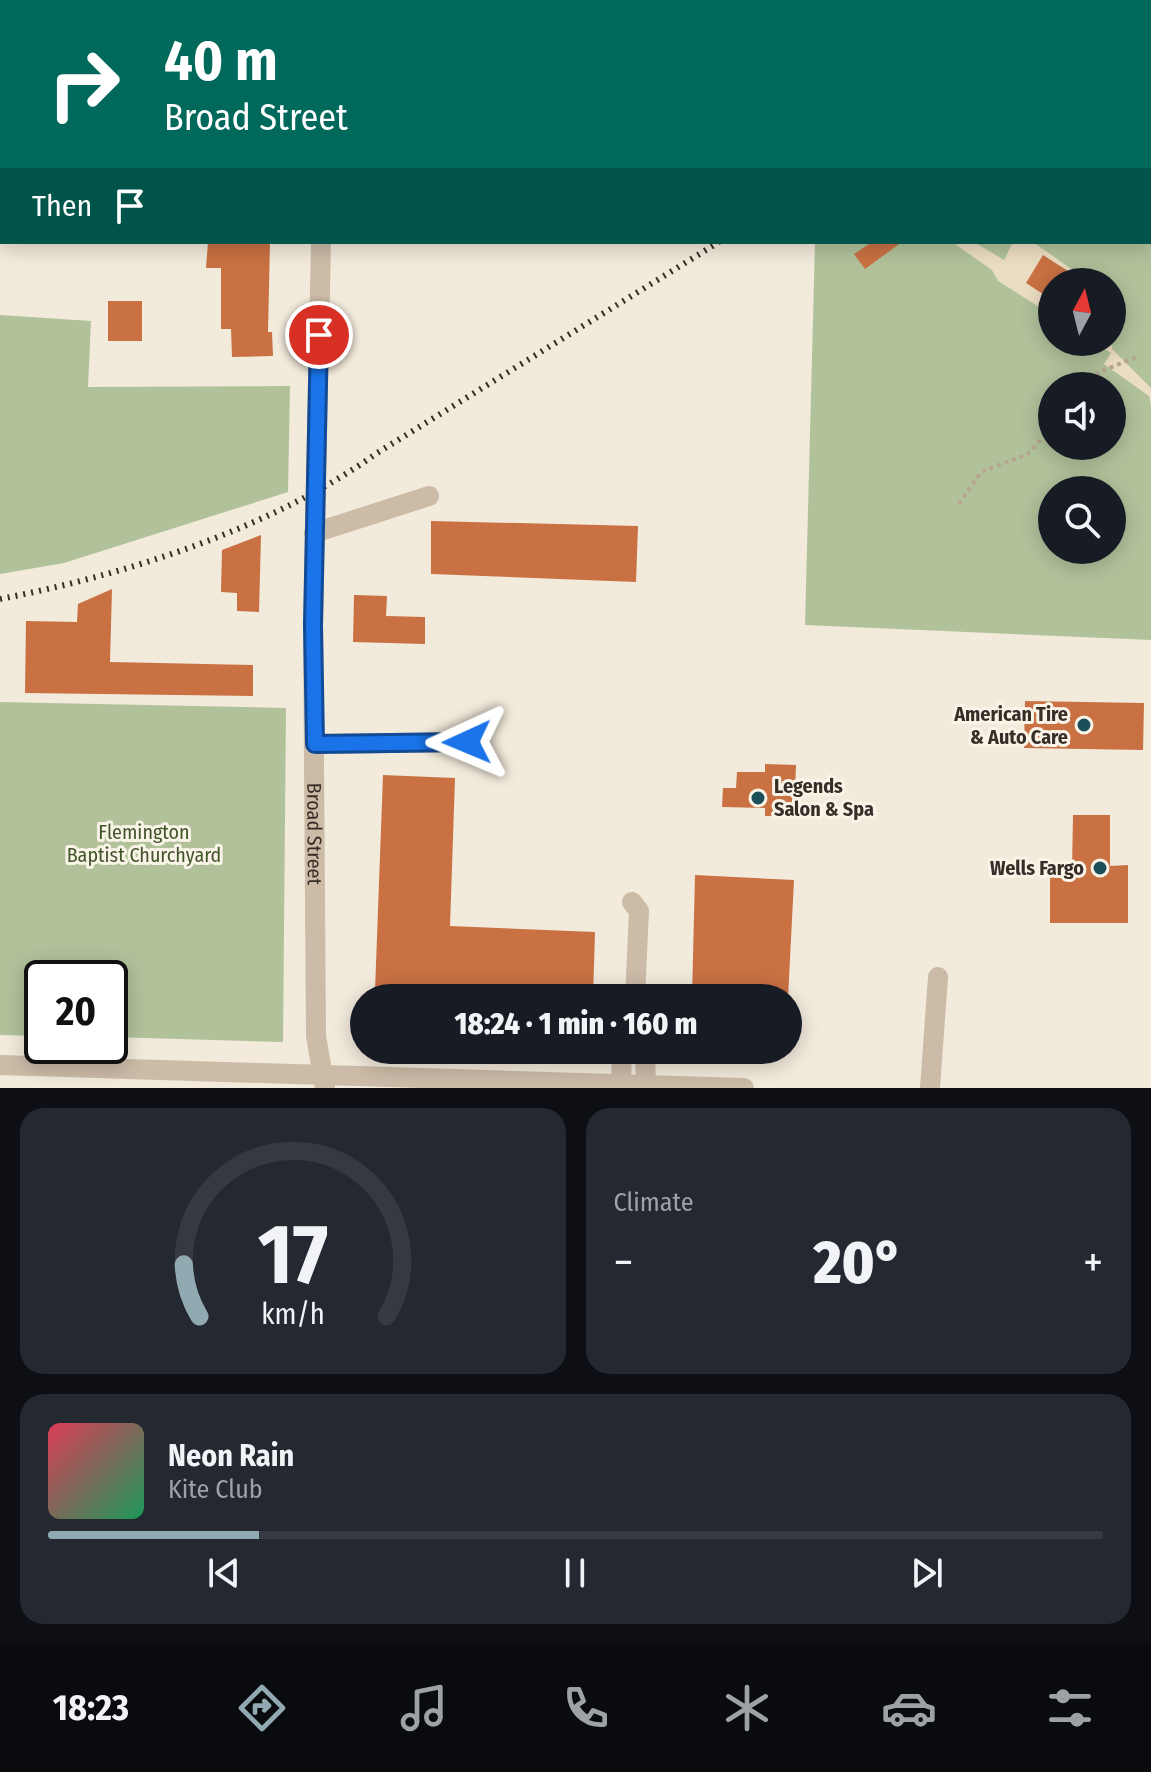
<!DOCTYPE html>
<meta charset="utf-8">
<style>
:root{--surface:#171b24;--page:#242831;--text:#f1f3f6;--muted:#9ea1a6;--line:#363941;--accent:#91a9b0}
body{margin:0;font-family:"Fira Sans Condensed",sans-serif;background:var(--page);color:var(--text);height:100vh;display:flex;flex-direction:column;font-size:30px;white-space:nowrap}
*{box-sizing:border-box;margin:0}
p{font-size:26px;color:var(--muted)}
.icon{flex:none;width:44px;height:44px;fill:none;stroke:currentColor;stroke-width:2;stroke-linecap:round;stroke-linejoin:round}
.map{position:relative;height:1088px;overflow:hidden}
.details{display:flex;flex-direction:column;gap:20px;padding:20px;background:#0d0f14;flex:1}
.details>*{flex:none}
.banner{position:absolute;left:0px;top:0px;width:1152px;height:244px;box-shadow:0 4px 20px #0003;background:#00695c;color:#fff;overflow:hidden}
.needle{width:52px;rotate:7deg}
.controls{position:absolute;left:1038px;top:268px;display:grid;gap:16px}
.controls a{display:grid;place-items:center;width:88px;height:88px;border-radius:50%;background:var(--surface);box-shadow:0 4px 20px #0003;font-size:40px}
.speed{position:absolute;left:24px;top:960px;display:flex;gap:16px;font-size:40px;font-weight:700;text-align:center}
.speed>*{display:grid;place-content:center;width:104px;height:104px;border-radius:50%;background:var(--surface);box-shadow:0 4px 20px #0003;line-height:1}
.speed .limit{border:4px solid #111;border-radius:12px;background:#fff;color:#111}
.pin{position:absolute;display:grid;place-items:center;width:68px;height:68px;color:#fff;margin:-34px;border:4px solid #fff;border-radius:50%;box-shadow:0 2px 8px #0007}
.me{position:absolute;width:88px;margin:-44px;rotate:269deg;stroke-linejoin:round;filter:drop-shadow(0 0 6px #0008)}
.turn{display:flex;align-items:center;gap:28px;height:168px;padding:0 32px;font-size:36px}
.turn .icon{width:104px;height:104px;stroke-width:2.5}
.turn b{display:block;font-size:56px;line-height:68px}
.then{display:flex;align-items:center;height:76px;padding:0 32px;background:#0003;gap:16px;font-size:30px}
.big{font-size:60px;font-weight:800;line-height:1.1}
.details .widget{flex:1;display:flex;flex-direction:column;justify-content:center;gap:12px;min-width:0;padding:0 28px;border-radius:24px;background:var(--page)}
.details .dial{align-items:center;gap:0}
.dial svg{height:208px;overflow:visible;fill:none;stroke:var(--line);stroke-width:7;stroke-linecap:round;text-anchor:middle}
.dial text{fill:var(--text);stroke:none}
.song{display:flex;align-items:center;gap:24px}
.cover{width:96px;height:96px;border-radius:12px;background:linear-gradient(135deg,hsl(350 70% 55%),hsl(150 70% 35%))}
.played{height:8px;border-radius:4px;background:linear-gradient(90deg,var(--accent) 20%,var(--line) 20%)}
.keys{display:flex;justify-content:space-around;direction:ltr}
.heat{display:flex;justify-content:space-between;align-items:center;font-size:44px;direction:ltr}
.details .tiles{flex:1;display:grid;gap:20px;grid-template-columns:1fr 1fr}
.widget:last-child{grid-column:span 2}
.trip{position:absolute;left:350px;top:984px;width:452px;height:80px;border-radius:40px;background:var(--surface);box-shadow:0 4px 20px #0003;font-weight:800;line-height:80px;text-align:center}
.tab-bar{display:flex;height:128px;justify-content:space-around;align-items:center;background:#090b0e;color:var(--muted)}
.tab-bar .icon{width:56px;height:56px}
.tab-bar .active{color:var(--accent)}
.tab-bar b{font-size:36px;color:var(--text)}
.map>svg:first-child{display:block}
</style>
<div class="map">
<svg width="1151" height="1088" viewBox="0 0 1151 1088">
<rect width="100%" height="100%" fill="#f2eadb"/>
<g fill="#b1c29b" fill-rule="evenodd">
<path d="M1151,11v629l-346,-15 10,-383h335zM1052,282h60v60h-60zM1052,386h60v60h-60zM1052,490h60v60h-60z"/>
<polygon points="0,315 91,321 88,387 290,386 288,492 64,563 0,574"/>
<polygon points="0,702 286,708 283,1042 110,1037 110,978 42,978 42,1036 0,1035"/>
</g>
<g fill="#ebddc2">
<polygon points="952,242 974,242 1004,260 1013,242 1033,242 1090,282 1052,282 1052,315 998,281 992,270"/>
<polygon points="1094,342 1111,342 1112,349 1151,388 1151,406 1149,396 1104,364 1111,353"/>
</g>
<g fill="#c97143">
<polygon points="208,242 270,242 268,332 272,332 273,356 232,357 231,329 221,329 221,268 206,268"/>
<polygon points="872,242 902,242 865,269 854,254"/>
<polygon points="1043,255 1085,282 1052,282 1052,300 1026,283"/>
<rect x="108" y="301" width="34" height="40"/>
<polygon points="431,521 638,526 636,582 431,574"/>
<polygon points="261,535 259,612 237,611 237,593 221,592 222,550"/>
<polygon points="112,589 110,662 253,665 253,696 25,693 26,621 77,622 78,604"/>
<polygon points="354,595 387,596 386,616 425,617 425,644 353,642"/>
<polygon points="1025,701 1144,703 1143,750 1024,748"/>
<polygon points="765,764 796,765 794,816 765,816 765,808 722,807 723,788 736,788 737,772 765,772"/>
<polygon points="383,775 455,778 450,926 595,932 593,998 375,991"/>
<polygon points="1073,815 1110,815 1110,866 1128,865 1128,923 1050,923 1050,870 1072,870"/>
<polygon points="695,875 794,880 788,998 692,998"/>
</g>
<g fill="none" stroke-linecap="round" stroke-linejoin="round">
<g stroke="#b7a591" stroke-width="4" stroke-dasharray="4 4" stroke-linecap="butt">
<polyline points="1084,386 1099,372 1137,357"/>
<polyline points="959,504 981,472 1028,454 1052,427"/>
</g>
<g stroke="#cbbba7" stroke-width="20">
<polyline points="326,2 326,0"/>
<polyline points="832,2 832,0"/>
<polyline points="0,62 2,62"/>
<path id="s1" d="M321,242l-8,383 3,411 9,52"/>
<polyline points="314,533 429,496"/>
<polyline points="315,744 467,742"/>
<polyline points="632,902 639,911 635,998"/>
<polyline points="645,1050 646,1085"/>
<polyline points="0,1065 744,1088"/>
<polyline points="621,1084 622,1050"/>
<polyline points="930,1088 938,977"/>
</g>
<g stroke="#372e28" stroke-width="6" stroke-dasharray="2 6" stroke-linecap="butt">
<polyline points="1110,2 1113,0"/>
<path d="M0,599c125,-24 273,-71 377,-146l342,-211"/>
</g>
</g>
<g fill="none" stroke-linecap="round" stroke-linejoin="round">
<g stroke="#114b97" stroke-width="20">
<polyline id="route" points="319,335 313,625 315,744 467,742"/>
</g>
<use href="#route" stroke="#1a73e8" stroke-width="14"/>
</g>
<g fill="#1c4f5a" stroke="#faf3e8" stroke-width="3">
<circle cx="1084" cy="725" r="8"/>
<circle cx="758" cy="798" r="8"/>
<circle cx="1100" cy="868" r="8"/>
</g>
<g text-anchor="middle" stroke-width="6" stroke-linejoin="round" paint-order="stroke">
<g font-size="20" font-weight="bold" fill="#372e28" stroke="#faf3e8" text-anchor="end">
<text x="1068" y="721">American Tire<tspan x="1068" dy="23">&amp; Auto Care</tspan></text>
<text x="774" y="793" text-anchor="start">Legends<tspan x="774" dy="23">Salon &amp; Spa</tspan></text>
<text x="1084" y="875">Wells Fargo</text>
</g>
<g font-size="20" fill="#42562b" stroke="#faf3e8">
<text x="144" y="839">Flemington<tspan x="144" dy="23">Baptist Churchyard</tspan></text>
</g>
<g font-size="20" fill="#372e28" stroke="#faf3e8">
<text dy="7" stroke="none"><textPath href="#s1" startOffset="592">Broad Street</textPath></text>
</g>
</g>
</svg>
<div class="controls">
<a><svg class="needle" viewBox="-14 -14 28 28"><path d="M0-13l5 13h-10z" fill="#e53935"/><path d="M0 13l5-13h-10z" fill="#9ea1a6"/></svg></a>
<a><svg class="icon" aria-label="sound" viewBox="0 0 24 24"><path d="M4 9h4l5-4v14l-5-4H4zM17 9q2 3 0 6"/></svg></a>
<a><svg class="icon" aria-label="search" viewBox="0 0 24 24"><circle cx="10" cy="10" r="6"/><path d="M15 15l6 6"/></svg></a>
</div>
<div class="speed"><div class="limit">20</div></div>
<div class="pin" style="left:319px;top:335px;background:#d93025"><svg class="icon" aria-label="arrive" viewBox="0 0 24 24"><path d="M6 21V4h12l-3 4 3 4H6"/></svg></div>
<svg class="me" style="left:467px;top:742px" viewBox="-20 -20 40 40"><path d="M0-17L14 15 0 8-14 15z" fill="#1a73e8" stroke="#fff" stroke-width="4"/></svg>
<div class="trip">18:24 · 1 min · 160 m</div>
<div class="banner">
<div class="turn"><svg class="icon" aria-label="right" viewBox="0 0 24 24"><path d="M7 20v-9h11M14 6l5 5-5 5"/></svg><div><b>40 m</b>Broad Street</div></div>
<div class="then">Then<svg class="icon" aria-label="arrive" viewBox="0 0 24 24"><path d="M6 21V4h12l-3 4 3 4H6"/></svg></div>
</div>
</div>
<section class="details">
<div class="tiles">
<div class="widget dial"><svg viewBox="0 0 100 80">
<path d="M14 69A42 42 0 1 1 86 69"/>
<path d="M14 69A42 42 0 0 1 8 49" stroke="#91a9b0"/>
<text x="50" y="56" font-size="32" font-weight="700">17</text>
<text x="50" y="72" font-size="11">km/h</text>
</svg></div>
<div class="widget"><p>Climate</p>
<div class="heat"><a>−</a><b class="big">20°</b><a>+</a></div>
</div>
<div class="widget">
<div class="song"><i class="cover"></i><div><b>Neon Rain</b><p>Kite Club</p></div></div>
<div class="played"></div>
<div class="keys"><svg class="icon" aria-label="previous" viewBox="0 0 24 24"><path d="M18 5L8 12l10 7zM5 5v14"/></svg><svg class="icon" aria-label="pause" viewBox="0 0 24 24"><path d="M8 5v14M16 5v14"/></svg><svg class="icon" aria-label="next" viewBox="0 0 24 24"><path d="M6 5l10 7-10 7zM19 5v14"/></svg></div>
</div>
</div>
</section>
<nav class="tab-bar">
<b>18:23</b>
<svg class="icon active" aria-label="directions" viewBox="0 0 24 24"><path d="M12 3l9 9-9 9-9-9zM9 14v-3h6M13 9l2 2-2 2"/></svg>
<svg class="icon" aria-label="music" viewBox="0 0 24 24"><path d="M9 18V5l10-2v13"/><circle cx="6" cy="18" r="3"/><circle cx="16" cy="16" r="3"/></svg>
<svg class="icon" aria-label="phone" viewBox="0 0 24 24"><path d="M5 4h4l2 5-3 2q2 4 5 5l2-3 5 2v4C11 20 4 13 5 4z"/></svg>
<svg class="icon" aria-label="climate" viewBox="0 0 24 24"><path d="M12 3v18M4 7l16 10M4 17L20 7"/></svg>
<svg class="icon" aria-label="car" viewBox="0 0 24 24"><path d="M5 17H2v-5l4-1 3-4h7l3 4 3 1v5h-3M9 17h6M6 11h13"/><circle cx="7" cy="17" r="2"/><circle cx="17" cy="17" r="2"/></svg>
<svg class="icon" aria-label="filters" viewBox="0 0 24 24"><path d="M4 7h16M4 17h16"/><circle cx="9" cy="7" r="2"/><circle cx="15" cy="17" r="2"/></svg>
</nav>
